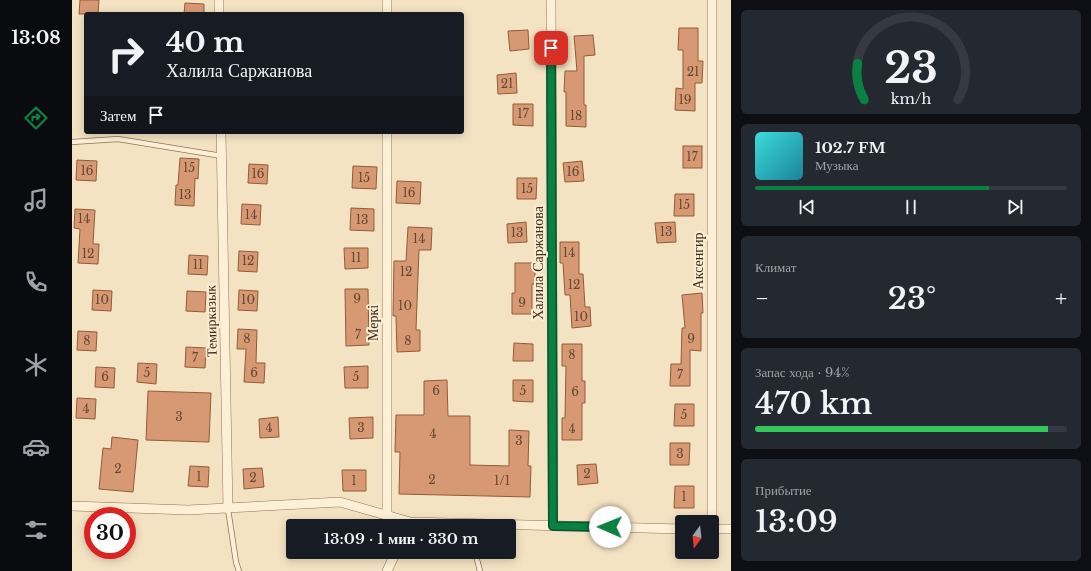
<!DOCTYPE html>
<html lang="ru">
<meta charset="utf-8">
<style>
:root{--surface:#171b24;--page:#242831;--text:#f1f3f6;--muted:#9ea1a6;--line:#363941;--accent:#0b8043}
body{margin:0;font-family:"Libre Baskerville",serif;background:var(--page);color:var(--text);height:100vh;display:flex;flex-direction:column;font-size:15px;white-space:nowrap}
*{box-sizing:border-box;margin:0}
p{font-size:13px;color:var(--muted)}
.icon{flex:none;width:22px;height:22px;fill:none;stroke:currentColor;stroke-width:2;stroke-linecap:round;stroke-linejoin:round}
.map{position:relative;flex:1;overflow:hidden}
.drawer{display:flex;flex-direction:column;gap:10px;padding:10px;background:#0d0f14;width:360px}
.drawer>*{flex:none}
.banner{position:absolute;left:12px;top:12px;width:380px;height:122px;border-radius:4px;box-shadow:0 2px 10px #0003;background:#171b24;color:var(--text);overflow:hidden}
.needle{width:26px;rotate:195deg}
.controls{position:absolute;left:603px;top:515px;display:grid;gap:8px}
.controls a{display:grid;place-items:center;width:44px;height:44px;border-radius:4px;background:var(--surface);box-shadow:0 2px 10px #0003;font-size:20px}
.speed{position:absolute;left:12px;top:507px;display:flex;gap:8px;font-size:20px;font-weight:700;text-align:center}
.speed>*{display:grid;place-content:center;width:52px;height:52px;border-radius:50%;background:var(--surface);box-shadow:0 2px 10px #0003;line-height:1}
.speed .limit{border:6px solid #d22;background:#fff;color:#111}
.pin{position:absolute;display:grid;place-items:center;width:34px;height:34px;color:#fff;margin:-17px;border-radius:8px;box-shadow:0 2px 6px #0006}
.me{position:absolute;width:44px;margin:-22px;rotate:271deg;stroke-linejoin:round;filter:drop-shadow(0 0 3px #0008)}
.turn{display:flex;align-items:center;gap:14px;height:84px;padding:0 16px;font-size:18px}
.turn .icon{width:52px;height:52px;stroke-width:2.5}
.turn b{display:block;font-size:28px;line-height:34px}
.then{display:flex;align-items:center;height:38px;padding:0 16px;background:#0003;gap:8px;font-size:15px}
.big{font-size:30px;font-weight:600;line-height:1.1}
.drawer .widget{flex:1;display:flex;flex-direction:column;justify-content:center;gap:6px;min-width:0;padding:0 14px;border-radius:6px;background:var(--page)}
.drawer .dial{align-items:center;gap:0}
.dial svg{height:104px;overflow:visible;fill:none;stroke:var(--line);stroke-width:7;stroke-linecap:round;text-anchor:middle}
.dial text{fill:var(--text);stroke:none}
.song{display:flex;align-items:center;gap:12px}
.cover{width:48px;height:48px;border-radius:6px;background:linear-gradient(135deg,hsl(180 70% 55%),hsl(190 70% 35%))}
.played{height:4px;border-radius:2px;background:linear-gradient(90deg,var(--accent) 75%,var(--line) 75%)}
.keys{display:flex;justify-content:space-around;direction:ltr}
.heat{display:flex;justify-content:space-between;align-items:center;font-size:22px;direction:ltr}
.charge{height:6px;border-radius:3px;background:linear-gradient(90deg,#34c759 94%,var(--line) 0)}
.trip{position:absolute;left:214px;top:519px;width:230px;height:40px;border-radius:4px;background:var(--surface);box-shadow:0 2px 10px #0003;font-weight:600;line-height:40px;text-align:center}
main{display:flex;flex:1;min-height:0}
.menu{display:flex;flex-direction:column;width:72px;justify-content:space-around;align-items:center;background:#090b0e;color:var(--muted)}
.menu .icon{width:28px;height:28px}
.menu .on{color:var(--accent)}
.menu b{font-size:18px;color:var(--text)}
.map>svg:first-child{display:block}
</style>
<main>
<nav class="menu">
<b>13:08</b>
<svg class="icon on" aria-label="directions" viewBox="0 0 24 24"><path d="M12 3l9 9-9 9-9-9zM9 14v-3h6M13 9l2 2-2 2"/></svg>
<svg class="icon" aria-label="music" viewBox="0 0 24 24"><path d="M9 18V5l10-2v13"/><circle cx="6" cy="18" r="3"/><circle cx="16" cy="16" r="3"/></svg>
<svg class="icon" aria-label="phone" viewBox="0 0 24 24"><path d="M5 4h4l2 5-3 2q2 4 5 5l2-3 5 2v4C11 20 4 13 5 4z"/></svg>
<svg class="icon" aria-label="climate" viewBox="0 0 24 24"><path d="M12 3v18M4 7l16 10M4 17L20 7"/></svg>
<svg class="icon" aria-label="car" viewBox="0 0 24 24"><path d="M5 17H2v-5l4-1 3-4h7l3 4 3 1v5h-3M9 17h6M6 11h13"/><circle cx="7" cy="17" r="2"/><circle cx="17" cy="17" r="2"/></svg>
<svg class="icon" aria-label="filters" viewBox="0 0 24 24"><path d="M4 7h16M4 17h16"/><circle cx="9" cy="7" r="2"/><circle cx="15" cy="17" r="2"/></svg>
</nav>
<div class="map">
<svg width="659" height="571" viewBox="0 0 659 571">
<rect width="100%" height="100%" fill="#f4e3c3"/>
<g fill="#d79974" stroke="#935a39">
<polygon points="8,0 27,0 26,14 7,14"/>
<polygon points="113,3 132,4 132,14 112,14"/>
<polygon points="607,28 626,28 626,61 631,61 630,83 623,83 623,111 603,110 604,88 611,89 611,50 606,50"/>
<polygon points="456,30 457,49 438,51 436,31"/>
<polygon points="521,35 523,55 512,56 512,105 514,105 514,127 494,126 494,92 492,92 493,71 505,71 502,36"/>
<polygon points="444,73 445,93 426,94 425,75"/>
<polygon points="441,104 461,104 461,126 441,125"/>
<rect x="611" y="146" width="19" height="22"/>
<polygon points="108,158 127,159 126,179 123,178 122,206 103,205 104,185 106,185"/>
<polygon points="5,160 25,161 24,181 4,180"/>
<polygon points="510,161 512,181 493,182 491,163"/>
<polygon points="177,164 196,165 195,184 176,183"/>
<polygon points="281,166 305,167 304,189 280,188"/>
<polygon points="445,178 465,178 464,199 445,199"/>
<polygon points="325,181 349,182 348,204 324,203"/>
<polygon points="603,194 622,194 622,216 602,216"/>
<polygon points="170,204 189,205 188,225 169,224"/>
<polygon points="279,208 302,209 302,231 278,230"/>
<polygon points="3,209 23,210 21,244 27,244 26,264 6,263 8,229 2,228"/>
<polygon points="454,222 455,242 436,243 435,224"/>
<polygon points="603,222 604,242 585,243 583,223"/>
<polygon points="336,227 360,228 359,250 347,250 344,330 348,330 348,351 325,352 324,316 321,316 322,261 334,261"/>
<polygon points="488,242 507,242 507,274 511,274 513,307 518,307 519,326 500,328 498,295 493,295 491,263 488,263"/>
<polygon points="272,248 296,248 296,268 273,269"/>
<polygon points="167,251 186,252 185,272 166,271"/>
<polygon points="117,255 136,256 135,275 116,274"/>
<polygon points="443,263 463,263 463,284 460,284 460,314 440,314 440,293 443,293"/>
<polygon points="273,289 296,289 297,345 274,346"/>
<polygon points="21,290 40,291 39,311 20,310"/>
<polygon points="167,290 186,291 185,311 166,310"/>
<polygon points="115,291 134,292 133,312 114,311"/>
<polygon points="630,293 631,313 629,313 629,351 618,350 618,386 598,386 599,364 609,364 610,328 613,328 610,295"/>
<polygon points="166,329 185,330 184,363 193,363 192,383 172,382 174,349 165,349"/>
<polygon points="6,331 25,332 24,351 5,350"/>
<polygon points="442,343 461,344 461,361 441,361"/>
<polygon points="490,344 510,344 510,381 513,381 513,403 510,403 510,440 490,440 490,418 493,418 494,366 490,366"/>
<polygon points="114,347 134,348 133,368 113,367"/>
<polygon points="66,363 85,364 84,384 65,382"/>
<polygon points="296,366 296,388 273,388 272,367"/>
<polygon points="24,367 43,368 42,388 23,387"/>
<polygon points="375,380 376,416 398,416 398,465 437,466 437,430 457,431 456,466 459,466 458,497 327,494 328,452 323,452 324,415 352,415 352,381"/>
<polygon points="441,380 461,380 461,402 441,401"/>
<polygon points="76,391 139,393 137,442 74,440"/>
<polygon points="5,398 24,399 23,419 4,418"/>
<polygon points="603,404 622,404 622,426 602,426"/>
<polygon points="206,417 207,437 188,438 187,419"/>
<polygon points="301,417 301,438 278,439 277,418"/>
<polygon points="40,437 66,440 61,492 27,489 31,448 39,449"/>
<polygon points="598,443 618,443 617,465 598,465"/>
<polygon points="524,464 526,483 506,485 505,465"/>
<polygon points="118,466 137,467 136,487 116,486"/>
<polygon points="190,468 192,487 172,489 171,469"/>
<polygon points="270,470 294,470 294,491 271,491"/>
<polygon points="603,486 622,486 622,508 602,508"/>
</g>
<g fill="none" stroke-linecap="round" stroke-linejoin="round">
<g stroke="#917357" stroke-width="6">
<g id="lane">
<polyline points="0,142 46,139 150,156"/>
<polyline points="156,509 164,562 167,571"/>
<polyline points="403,552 408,571"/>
</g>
</g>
<g stroke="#917357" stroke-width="10">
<g id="street">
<polyline points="147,0 147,14"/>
<polyline points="315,0 315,14"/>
<polyline points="479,0 481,526"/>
<polyline points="149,132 156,509"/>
<polyline points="315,132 315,515"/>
<polyline points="0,506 116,510 268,502 338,522 610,529"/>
<polyline points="640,522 640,0"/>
<polyline points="640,529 659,529"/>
<polyline points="315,571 324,552"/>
</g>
</g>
<use href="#lane" stroke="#fdf0d7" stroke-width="4.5"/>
<use href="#street" stroke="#fdf0d7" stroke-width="9"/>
</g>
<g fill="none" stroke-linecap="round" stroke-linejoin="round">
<g stroke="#07532c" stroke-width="10">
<polyline id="route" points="479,48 481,526 538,527"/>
</g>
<use href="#route" stroke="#0b8043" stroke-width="7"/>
</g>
<g text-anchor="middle" stroke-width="4" stroke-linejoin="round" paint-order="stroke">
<g font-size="12" fill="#654733">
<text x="621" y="76">21</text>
<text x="435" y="88">21</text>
<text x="613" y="104">19</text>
<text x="451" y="118">17</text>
<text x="504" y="120">18</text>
<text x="620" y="161">17</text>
<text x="117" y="172">15</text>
<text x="15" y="175">16</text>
<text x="501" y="176">16</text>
<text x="186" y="178">16</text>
<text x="292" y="182">15</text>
<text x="455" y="193">15</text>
<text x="337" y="197">16</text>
<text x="113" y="199">13</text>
<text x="612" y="209">15</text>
<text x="179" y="219">14</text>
<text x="12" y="223">14</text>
<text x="290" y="224">13</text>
<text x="594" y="236">13</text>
<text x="445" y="237">13</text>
<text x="347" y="243">14</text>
<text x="497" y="257">14</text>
<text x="16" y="258">12</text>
<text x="284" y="262">11</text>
<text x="176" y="265">12</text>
<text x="126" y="269">11</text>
<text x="334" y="276">12</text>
<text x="502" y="289">12</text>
<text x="285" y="303">9</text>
<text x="30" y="304">10</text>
<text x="176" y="304">10</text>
<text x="450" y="307">9</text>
<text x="333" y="310">10</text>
<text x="509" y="321">10</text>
<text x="286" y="339">7</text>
<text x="175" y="343">8</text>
<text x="619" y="343">9</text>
<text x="15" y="345">8</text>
<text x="336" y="345">8</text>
<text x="500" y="359">8</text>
<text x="123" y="362">7</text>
<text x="75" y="377">5</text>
<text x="182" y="377">6</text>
<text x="608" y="379">7</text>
<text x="33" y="381">6</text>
<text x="284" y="381">5</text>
<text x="364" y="395">6</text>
<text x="451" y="395">5</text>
<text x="503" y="396">6</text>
<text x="14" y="413">4</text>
<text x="612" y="419">5</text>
<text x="107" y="421">3</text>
<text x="197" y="432">4</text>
<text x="289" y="432">3</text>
<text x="500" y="433">4</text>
<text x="361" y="438">4</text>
<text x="447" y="445">3</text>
<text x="608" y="458">3</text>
<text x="46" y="473">2</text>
<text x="515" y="478">2</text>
<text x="127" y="481">1</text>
<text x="181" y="482">2</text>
<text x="360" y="484">2</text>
<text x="282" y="485">1</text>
<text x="430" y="485">1/1</text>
<text x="612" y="501">1</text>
</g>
<g font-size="14" fill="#3f2c1d" stroke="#faedd3">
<text transform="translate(626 261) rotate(-90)" y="5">Аксенгир</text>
<text transform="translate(466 263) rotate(-90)" y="5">Халила Саржанова</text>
<text transform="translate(139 321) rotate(-91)" y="5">Темирказык</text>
<text transform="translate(301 323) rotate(-90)" y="5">Меркі</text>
</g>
</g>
</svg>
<div class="controls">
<a><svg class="needle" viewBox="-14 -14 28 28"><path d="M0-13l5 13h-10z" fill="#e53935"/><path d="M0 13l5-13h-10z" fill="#9ea1a6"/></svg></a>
</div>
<div class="speed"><div class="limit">30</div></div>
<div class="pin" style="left:479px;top:48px;background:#d93025"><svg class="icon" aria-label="arrive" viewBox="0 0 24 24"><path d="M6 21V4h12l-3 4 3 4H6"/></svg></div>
<svg class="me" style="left:538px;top:527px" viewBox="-20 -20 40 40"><circle r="19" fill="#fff"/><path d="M0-13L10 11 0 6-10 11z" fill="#0b8043"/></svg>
<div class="trip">13:09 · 1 мин · 330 m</div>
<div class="banner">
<div class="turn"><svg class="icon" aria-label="right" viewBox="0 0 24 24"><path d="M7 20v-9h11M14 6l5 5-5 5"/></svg><div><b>40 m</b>Халила Саржанова</div></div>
<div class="then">Затем<svg class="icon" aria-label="arrive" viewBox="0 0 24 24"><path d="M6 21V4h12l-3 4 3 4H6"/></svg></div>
</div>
</div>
<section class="drawer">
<div class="widget dial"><svg viewBox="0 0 100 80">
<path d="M14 69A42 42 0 1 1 86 69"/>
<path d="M14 69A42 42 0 0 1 9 41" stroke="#0b8043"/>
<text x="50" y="56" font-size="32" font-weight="700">23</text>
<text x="50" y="72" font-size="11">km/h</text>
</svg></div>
<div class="widget">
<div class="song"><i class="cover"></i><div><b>102.7 FM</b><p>Музыка</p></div></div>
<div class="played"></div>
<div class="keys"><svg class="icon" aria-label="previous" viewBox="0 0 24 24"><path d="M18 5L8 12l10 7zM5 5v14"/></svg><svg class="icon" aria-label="pause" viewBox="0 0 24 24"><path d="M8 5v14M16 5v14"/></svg><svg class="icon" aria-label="next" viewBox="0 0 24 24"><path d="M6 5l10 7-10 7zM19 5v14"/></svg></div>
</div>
<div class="widget"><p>Климат</p>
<div class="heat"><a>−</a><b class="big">23°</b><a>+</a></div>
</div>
<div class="widget"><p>Запас хода · 94%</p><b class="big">470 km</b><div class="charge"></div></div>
<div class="widget"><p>Прибытие</p><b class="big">13:09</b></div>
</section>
</main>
